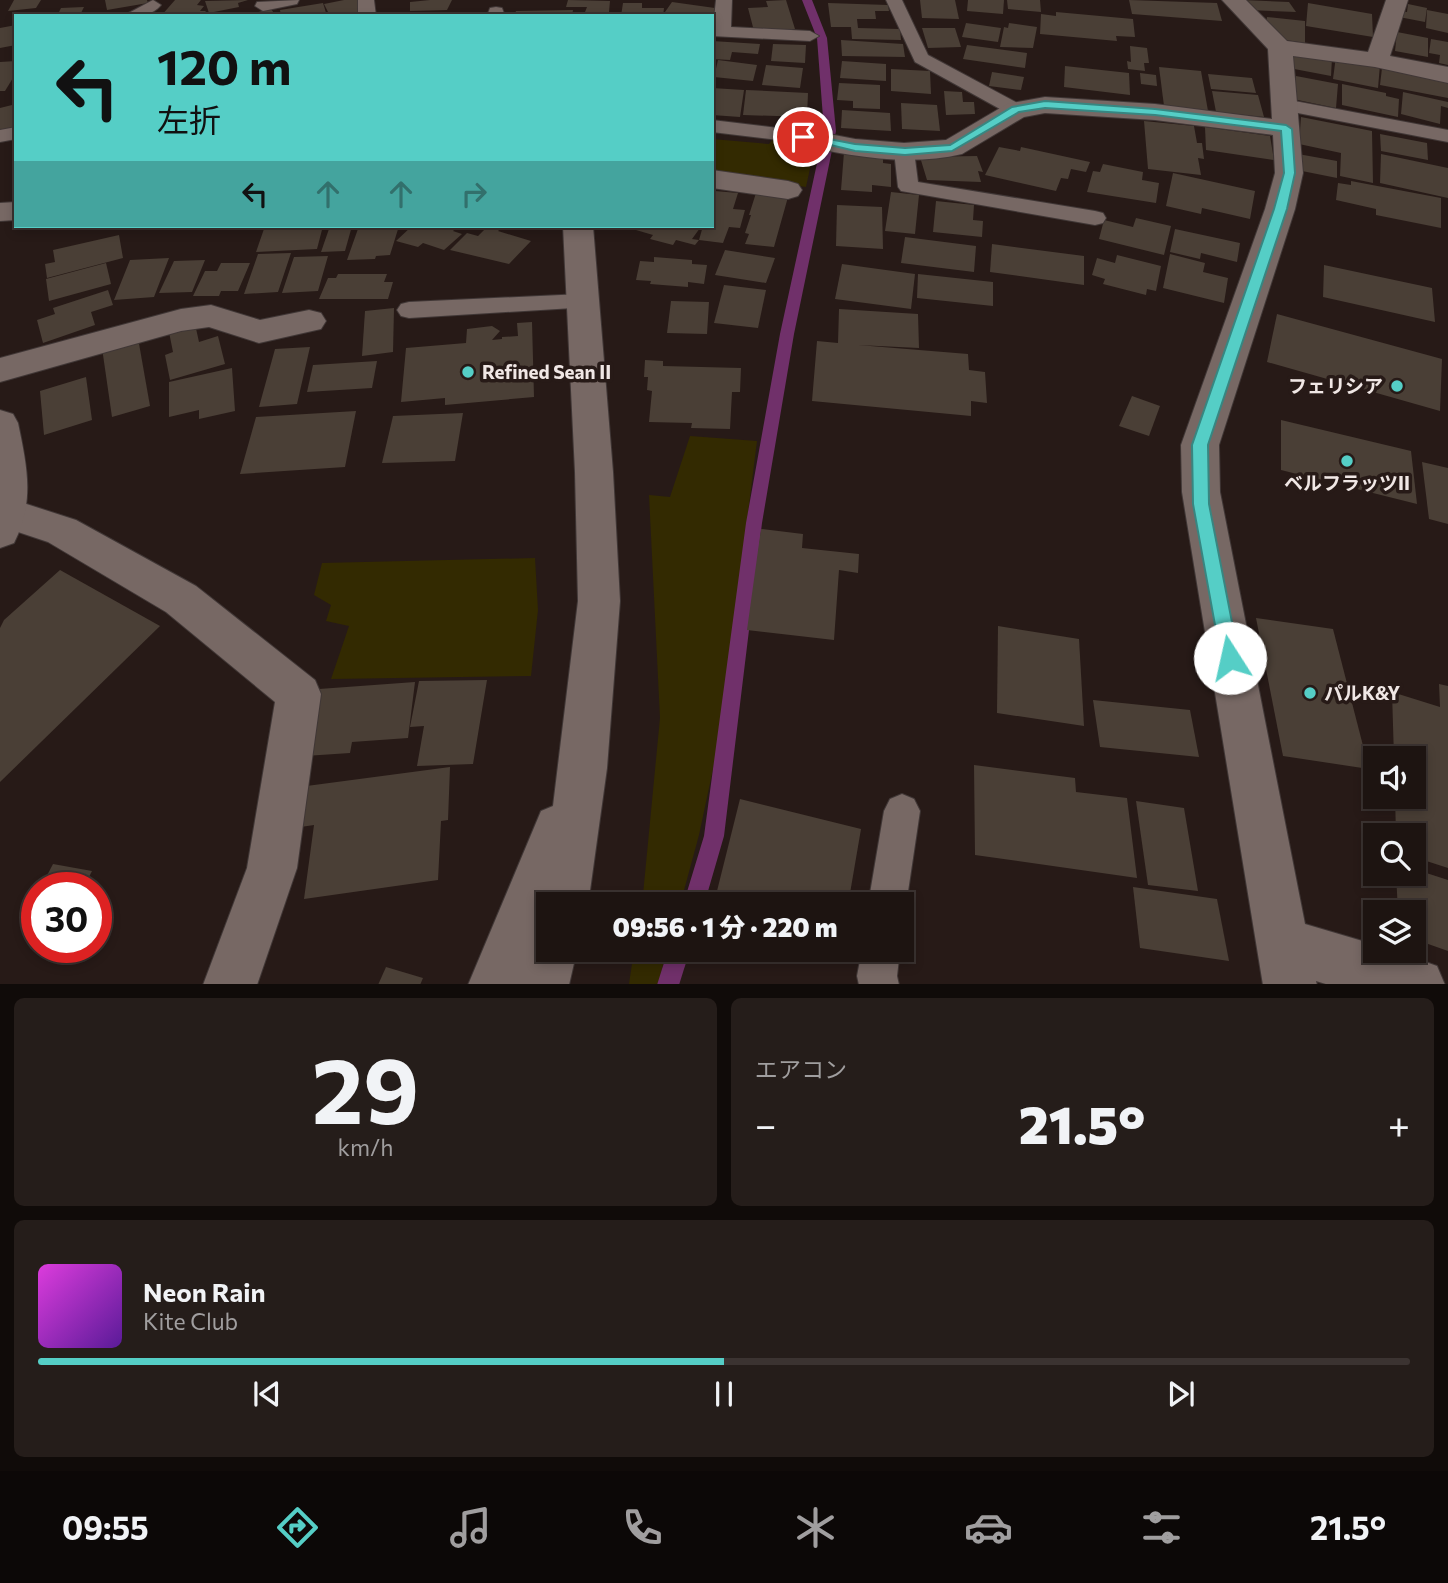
<!DOCTYPE html>
<html lang="ja">
<meta charset="utf-8">
<style>
:root{--surface:#1d1411;--page:#251d1a;--text:#f1f3f6;--muted:#a09e9f;--line:#3b3331;--accent:#55cec6}
body{margin:0;font-family:Commissioner,"Noto Sans JP",sans-serif;background:var(--page);color:var(--text);height:100vh;display:flex;flex-direction:column;font-size:26px;white-space:nowrap}
*{box-sizing:border-box;margin:0}
p{font-size:23px;color:var(--muted)}
.icon{flex:none;width:38px;height:38px;fill:none;stroke:currentColor;stroke-width:2;stroke-linecap:round;stroke-linejoin:round}
.map{position:relative;height:984px;overflow:hidden}
.side{display:flex;flex-direction:column;gap:14px;padding:14px;background:#100b09;flex:1}
.side>*{flex:none}
.top-card{position:absolute;left:14px;top:14px;width:700px;height:214px;border-radius:0px;box-shadow:0 4px 10px #0003,0 0 0 2px var(--line);background:#55cec6;color:#111;overflow:hidden}
.tools{position:absolute;left:1363px;top:746px;display:grid;gap:14px}
.tools a{display:grid;place-items:center;width:63px;height:63px;border-radius:0px;background:var(--surface);box-shadow:0 4px 10px #0003,0 0 0 2px var(--line);font-size:35px}
.speed{position:absolute;left:21px;top:872px;display:flex;gap:14px;font-size:35px;font-weight:700;text-align:center}
.speed>*{display:grid;place-content:center;width:91px;height:91px;border-radius:50%;background:var(--surface);box-shadow:0 4px 10px #0003,0 0 0 2px var(--line);line-height:1}
.speed .limit{border:10px solid #d22;background:#fff;color:#111}
.pin{position:absolute;display:grid;place-items:center;width:60px;height:60px;color:#fff;margin:-30px;border:4px solid #fff;border-radius:50%;box-shadow:0 2px 7px #0007}
.me{position:absolute;width:77px;margin:-38px;rotate:350deg;stroke-linejoin:round;filter:drop-shadow(0 0 5px #0008)}
.turn{display:flex;align-items:center;gap:24px;height:147px;padding:0 28px;font-size:32px}
.turn .icon{width:91px;height:91px;stroke-width:2.5}
.turn b{display:block;font-size:49px;line-height:60px}
.lanes{display:flex;align-items:center;height:66px;padding:0 28px;background:#0003;justify-content:center;gap:35px;direction:ltr}
.lanes .off{opacity:.35}
.big{font-size:52px;font-weight:800;line-height:1.1}
.side .tile{flex:1;display:flex;flex-direction:column;justify-content:center;gap:10px;min-width:0;padding:0 24px;border-radius:10px;background:var(--page)}
.side .dial{align-items:center;gap:0}
.dial b{font-size:91px;line-height:1}
.song{display:flex;align-items:center;gap:21px}
.cover{width:84px;height:84px;border-radius:10px;background:linear-gradient(135deg,hsl(300 70% 55%),hsl(270 70% 35%))}
.played{height:7px;border-radius:4px;background:linear-gradient(90deg,var(--accent) 50%,var(--line) 50%)}
.keys{display:flex;justify-content:space-around;direction:ltr}
.heat{display:flex;justify-content:space-between;align-items:center;font-size:38px;direction:ltr}
.side .tiles{flex:1;display:grid;gap:14px;grid-template-columns:1fr 1fr}
.tile:last-child{grid-column:span 2}
.trip{position:absolute;left:536px;top:892px;width:378px;height:70px;border-radius:0px;background:var(--surface);box-shadow:0 4px 10px #0003,0 0 0 2px var(--line);font-weight:800;line-height:70px;text-align:center}
.menu{display:flex;height:112px;justify-content:space-around;align-items:center;background:#0c0807;color:var(--muted)}
.menu .icon{width:49px;height:49px}
.menu .active{color:var(--accent)}
.menu b{font-size:32px;color:var(--text)}
.map>svg:first-child{display:block}
</style>
<div class="map">
<svg width="1448" height="985" viewBox="0 0 1448 985">
<rect width="100%" height="100%" fill="#271a17"/>
<g fill="#332a01">
<polygon points="712,139 769,144 772,140 806,142 811,164 806,187 712,173"/>
<polygon points="690,436 757,441 720,736 699,835 680,905 642,905 660,718 649,495 670,497"/>
<polygon points="535,558 538,610 531,676 331,679 349,626 326,621 331,605 314,595 322,563"/>
<polygon points="634,950 667,950 658,984 629,984"/>
</g>
<g fill="none" stroke-linecap="round" stroke-linejoin="round">
<g fill="#70306a" fill-rule="evenodd">
<polygon points="802,0 812,0 827,38 836,131 794,334 762,523 724,836 704,905 683,905 704,836 746,523 780,334 824,131 817,38"/>
<polygon points="668,950 690,950 679,985 657,985"/>
</g>
</g>
<g fill="#4a3f36">
<polygon points="14,0 41,0 36,8 8,11"/>
<polygon points="105,0 147,0 148,3 107,10"/>
<polygon points="175,0 201,0 197,5 204,6 200,11 206,11 202,16 161,16"/>
<polygon points="248,0 238,3 239,7 209,13 205,1"/>
<polygon points="344,0 359,0 366,16 330,16 324,4"/>
<polygon points="430,0 452,0 447,10 410,11 410,2"/>
<polygon points="568,0 610,1 609,12 585,12 587,7 566,7"/>
<polygon points="786,0 795,29 754,31 748,8 768,7 766,1"/>
<polygon points="920,0 955,0 959,19 922,18"/>
<polygon points="968,0 1004,0 1003,14 967,11"/>
<polygon points="1007,0 1040,0 1041,12 1008,9"/>
<polygon points="1129,0 1217,3 1222,21 1132,14"/>
<polygon points="1242,0 1289,2 1296,12 1248,10"/>
<polygon points="672,2 722,9 712,23 712,16 684,16 665,12"/>
<polygon points="323,3 327,16 281,16 280,10"/>
<polygon points="623,3 642,3 642,8 664,8 663,16 621,16"/>
<polygon points="828,3 888,5 889,11 875,11 876,19 857,19 858,28 900,29 901,40 852,39 851,27 831,27"/>
<polygon points="1308,3 1372,14 1373,37 1306,26"/>
<polygon points="1408,4 1427,8 1425,22 1399,17 1400,11 1407,12"/>
<polygon points="84,7 80,15 57,16 61,8"/>
<polygon points="271,9 276,16 246,16 246,15"/>
<polygon points="573,10 572,16 514,16 516,11"/>
<polygon points="1427,10 1448,14 1448,33 1426,28"/>
<polygon points="1056,12 1133,19 1135,37 1116,36 1117,41 1040,34 1041,14 1056,16"/>
<polygon points="1267,17 1305,21 1305,43 1279,39 1280,34 1265,31"/>
<polygon points="966,23 1001,28 998,42 962,37"/>
<polygon points="1009,23 1037,27 1033,48 1000,47 1004,27 1008,28"/>
<polygon points="16,25 16,45 0,48 0,28"/>
<polygon points="922,28 955,28 961,47 928,48"/>
<polygon points="1397,32 1428,38 1428,57 1395,51"/>
<polygon points="1431,39 1448,42 1448,65 1439,63 1440,55 1429,53"/>
<polygon points="841,40 903,44 905,57 842,56"/>
<polygon points="712,41 760,44 758,54 732,52 730,60 712,59"/>
<polygon points="773,44 806,45 805,63 771,61"/>
<polygon points="967,45 1027,53 1025,68 963,59"/>
<polygon points="1130,46 1147,48 1149,63 1144,63 1145,71 1128,69 1127,61 1131,62"/>
<polygon points="1292,51 1332,58 1331,76 1289,68"/>
<polygon points="1336,56 1380,65 1378,88 1333,79"/>
<polygon points="718,60 757,65 753,81 714,77"/>
<polygon points="16,61 16,73 5,91 0,91 0,62"/>
<polygon points="842,61 886,64 886,81 840,78"/>
<polygon points="766,65 803,68 800,88 762,85"/>
<polygon points="1065,66 1129,73 1130,95 1064,87"/>
<polygon points="1159,67 1201,71 1208,111 1164,106"/>
<polygon points="1382,68 1448,81 1448,98 1380,85"/>
<polygon points="891,69 930,71 931,94 891,91"/>
<polygon points="992,72 1024,77 1021,90 989,86"/>
<polygon points="1140,73 1156,75 1157,86 1141,84"/>
<polygon points="1208,74 1252,78 1256,93 1211,89"/>
<polygon points="1296,76 1338,84 1336,108 1293,99"/>
<polygon points="839,83 880,85 880,109 853,108 853,101 837,100"/>
<polygon points="1342,84 1386,93 1386,96 1399,99 1398,117 1342,105"/>
<polygon points="712,88 744,90 740,117 712,115"/>
<polygon points="746,90 808,93 807,117 743,115"/>
<polygon points="944,91 962,92 963,102 974,102 975,114 946,115"/>
<polygon points="1212,91 1258,95 1264,117 1216,112"/>
<polygon points="1403,92 1448,102 1448,108 1441,106 1440,124 1401,114"/>
<polygon points="901,103 937,105 940,131 902,129"/>
<polygon points="16,104 16,131 0,135 0,108"/>
<polygon points="842,110 890,113 891,131 841,128"/>
<polygon points="1301,117 1372,131 1373,183 1340,176 1341,153 1299,144"/>
<polygon points="1144,121 1194,126 1197,143 1202,143 1204,159 1198,158 1201,175 1148,169"/>
<polygon points="1205,127 1270,136 1274,160 1206,150"/>
<polygon points="1380,134 1427,143 1428,160 1381,151"/>
<polygon points="999,147 1020,151 1021,147 1090,162 1086,172 1071,169 1068,179 1061,178 1056,191 985,175"/>
<polygon points="844,152 883,155 883,163 891,164 891,187 872,185 872,192 841,190"/>
<polygon points="1298,154 1337,161 1337,178 1297,170"/>
<polygon points="1381,154 1448,168 1448,198 1380,183"/>
<polygon points="977,156 983,172 978,171 981,182 927,180 920,157"/>
<polygon points="1103,164 1143,172 1142,180 1159,183 1156,203 1087,192 1093,171 1100,172"/>
<polygon points="1173,173 1255,191 1250,219 1202,208 1201,214 1166,206"/>
<polygon points="1351,181 1441,198 1441,228 1376,215 1376,209 1336,200 1338,183 1351,185"/>
<polygon points="715,191 738,193 733,209 745,210 740,228 729,227 723,243 699,240 703,226 712,226"/>
<polygon points="891,192 919,195 915,234 885,231"/>
<polygon points="756,193 788,197 774,247 745,244 749,234 745,233 751,215 749,215"/>
<polygon points="936,201 974,205 973,220 983,221 982,237 933,232"/>
<polygon points="837,205 882,207 883,249 836,246"/>
<polygon points="1136,218 1171,226 1164,255 1099,239 1104,220 1133,227"/>
<polygon points="265,226 323,226 317,249 256,252"/>
<polygon points="330,226 352,226 345,251 321,252"/>
<polygon points="359,226 399,226 390,255 376,256 375,259 347,260"/>
<polygon points="412,226 451,226 457,227 453,231 462,234 444,250 423,243 418,247 396,241"/>
<polygon points="488,226 503,226 498,231 531,241 509,264 450,250 467,233 478,236"/>
<polygon points="639,226 690,226 700,228 692,239 699,240 695,245 676,240 673,245 650,239 653,235 636,230"/>
<polygon points="1175,229 1240,243 1237,262 1201,253 1200,259 1170,252"/>
<polygon points="119,235 123,258 47,278 45,264 55,262 53,250"/>
<polygon points="905,237 976,246 974,272 901,263"/>
<polygon points="992,244 1084,256 1084,285 990,272"/>
<polygon points="725,250 775,258 766,283 715,275"/>
<polygon points="291,253 278,292 244,294 258,254"/>
<polygon points="1170,254 1205,263 1203,272 1228,278 1224,303 1163,288"/>
<polygon points="1117,255 1161,266 1156,291 1147,289 1146,295 1103,284 1105,279 1092,275 1097,258 1115,263"/>
<polygon points="328,256 318,291 282,293 294,257"/>
<polygon points="654,257 692,260 692,264 707,265 704,284 688,282 688,287 650,284 651,281 636,280 640,261 654,262"/>
<polygon points="169,258 154,297 114,300 130,260"/>
<polygon points="205,260 192,292 159,293 174,261"/>
<polygon points="106,263 111,284 49,301 46,279"/>
<polygon points="221,263 250,263 238,291 221,291 219,296 193,296 205,271 217,271"/>
<polygon points="842,264 915,274 911,309 835,299"/>
<polygon points="1324,265 1432,288 1435,322 1323,297"/>
<polygon points="338,274 387,274 384,282 393,282 388,299 319,299 328,278 336,278"/>
<polygon points="918,274 993,282 993,306 917,298"/>
<polygon points="724,285 766,290 758,328 714,323"/>
<polygon points="108,290 113,305 91,312 95,325 43,343 37,320 55,314 53,308"/>
<polygon points="671,301 709,302 707,334 667,333"/>
<polygon points="394,308 393,352 362,356 365,311"/>
<polygon points="839,309 918,314 919,348 858,345 968,354 969,370 985,372 987,403 971,401 971,416 812,401 817,341 838,343"/>
<polygon points="1277,314 1442,359 1440,411 1267,362"/>
<polygon points="532,322 534,397 445,405 445,398 401,402 406,348 466,343 467,329 492,326 500,331 492,340 502,339 502,337 518,336 517,323"/>
<polygon points="195,324 199,342 218,336 225,364 170,380 165,355 173,352 169,332"/>
<polygon points="138,338 150,406 112,417 102,348"/>
<polygon points="310,347 297,404 259,407 275,349"/>
<polygon points="645,360 663,361 663,366 741,368 740,392 732,392 730,429 691,428 692,423 649,422 652,391 647,390 648,377 644,377"/>
<polygon points="377,361 372,388 307,392 313,365"/>
<polygon points="232,368 235,411 199,419 199,410 169,417 169,382"/>
<polygon points="86,377 92,420 44,435 40,391"/>
<polygon points="1132,396 1160,406 1149,436 1119,426"/>
<polygon points="356,411 345,467 240,474 256,417"/>
<polygon points="463,413 455,461 382,463 393,416"/>
<polygon points="1281,420 1411,451 1417,504 1281,470"/>
<polygon points="1422,462 1448,468 1448,524 1429,519"/>
<polygon points="761,529 803,534 802,548 859,554 858,573 839,570 834,640 747,630"/>
<polygon points="60,570 160,626 0,782 0,628 4,620"/>
<polygon points="1256,618 1333,629 1369,769 1283,756"/>
<polygon points="998,626 1079,639 1084,726 997,713"/>
<polygon points="487,680 473,764 417,766 424,726 410,727 419,681"/>
<polygon points="415,682 408,738 352,742 350,753 305,756 319,689"/>
<polygon points="1439,684 1448,686 1448,868 1414,857 1414,835 1396,835 1395,796 1414,796 1414,758 1394,758 1392,692 1440,707"/>
<polygon points="1093,700 1190,710 1199,757 1100,747"/>
<polygon points="974,765 1075,778 1076,792 1127,798 1137,878 975,855"/>
<polygon points="450,767 448,820 441,821 438,880 304,899 314,825 294,828 299,787"/>
<polygon points="740,799 861,829 848,905 754,905 716,895"/>
<polygon points="1136,801 1184,808 1198,891 1148,885"/>
<polygon points="53,864 92,871 84,887 41,887"/>
<polygon points="1414,869 1448,880 1448,951 1414,939 1414,912 1398,912 1396,873 1414,873"/>
<polygon points="1133,887 1217,899 1229,961 1140,948"/>
<polygon points="37,894 37,925 21,923"/>
<polygon points="386,967 423,978 420,985 378,985"/>
</g>
<g fill="none" stroke-linecap="round" stroke-linejoin="round">
<g stroke="#403736" stroke-width="2">
<g id="lane">
<path d="M153,0l8,5c-10,12 -23,11 -38,11z"/>
<polygon points="299,0 297,4 263,11 255,6 257,2"/>
<polygon points="358,0 374,0 376,16 358,16"/>
<polygon points="716,0 732,0 731,27 810,31 819,36 810,41 712,36"/>
<polygon points="886,0 902,0 928,55 1023,106 1026,110 1023,114 1009,114 915,62"/>
<polygon points="496,7 502,8 505,16 487,16 490,8"/>
<polygon points="1284,99 1448,130 1448,142 1277,109 1274,105 1277,101"/>
<polygon points="712,120 803,131 810,133 813,137 810,141 803,143 712,132"/>
<polygon points="16,127 16,139 0,142 0,130"/>
<polygon points="904,145 911,147 914,151 918,182 1095,211 1103,213 1106,218 1103,223 1095,225 901,191 898,187 894,151 897,147"/>
<polygon points="582,294 590,297 594,302 590,307 409,318 401,316 397,310 401,304 409,302"/>
<polygon points="902,794 914,799 920,811 906,905 901,916 901,905 868,905 884,811 890,799"/>
<polygon points="862,950 900,950 897,976 899,985 859,985 857,976"/>
</g>
</g>
<g stroke="#403736" stroke-width="2">
<g id="street">
<path d="M1222,0h24l41,41 81,11 18,-52h22l-18,56 58,11v16l-73,-16 -82,-11 10,117 -8,36 -76,236 1,47 85,432 71,21v5h16l45,16 8,19h-116l-13,-4 1,4h-54l-81,-493 -1,-47 84,-236 10,-36 -2,-38 -118,-15 -110,-7 -21,4 -62,37c-54,13 -116,2 -169,-11l-4,-6 4,-6 10,-2 52,10 49,4 42,-3 61,-36 38,-7 110,7 117,15 -4,-70z"/>
<polygon points="712,170 788,181 798,184 802,190 798,196 788,199 712,188"/>
<polygon points="211,305 260,320 309,310 321,313 326,321 321,329 259,343 209,327 181,331 0,382 0,358 181,309"/>
<polygon points="8,498 76,520 196,586 315,680 321,694 297,868 257,985 203,985 247,868 275,702 166,612 48,542 0,526 0,500"/>
</g>
</g>
<g stroke="#403736" stroke-width="2">
<g id="secondary">
<polygon points="16,202 16,220 0,221 0,203"/>
<polygon points="563,226 593,226 613,472 620,601 607,768 588,905 548,905 548,950 577,950 569,985 468,985 541,811 553,806 578,601 575,472"/>
<path d="M0,410l13,4 5,9c9,43 17,79 -4,120l-14,5z"/>
</g>
</g>
<use href="#lane" fill="#776864" fill-rule="evenodd"/>
<use href="#street" fill="#776864" fill-rule="evenodd"/>
<use href="#secondary" fill="#776864" fill-rule="evenodd"/>
</g>
<polygon fill="#55cec6" stroke="#378681" stroke-width="2" points="1045,101 1155,109 1286,125 1292,129 1295,173 1287,209 1208,445 1209,504 1239,658 1236,664 1230,666 1223,664 1221,658 1193,504 1192,445 1274,209 1284,173 1281,131 1155,115 1045,108 1019,112 952,151 905,155 855,151 798,137 803,134 855,144 905,148 950,145 1012,107"/>
<g fill="#55cec6" stroke="#271a17" stroke-width="2.5">
<circle cx="468" cy="372" r="7"/>
<circle cx="1397" cy="386" r="7"/>
<circle cx="1347" cy="461" r="7"/>
<circle cx="1310" cy="693" r="7"/>
</g>
<g text-anchor="middle" stroke-width="7" stroke-linejoin="round" paint-order="stroke">
<g font-size="19" font-weight="bold" fill="#f0e7e5" stroke="#271a17" text-anchor="start">
<text x="482" y="379">Refined Sean II</text>
<text x="1383" y="393" text-anchor="end">フェリシア</text>
<text x="1347" y="490" text-anchor="middle">ベルフラッツII</text>
<text x="1324" y="700">パルK&amp;Y</text>
</g>
</g>
</svg>
<div class="tools">
<a><svg class="icon" aria-label="sound" viewBox="0 0 24 24"><path d="M4 9h4l5-4v14l-5-4H4zM17 9q2 3 0 6"/></svg></a>
<a><svg class="icon" aria-label="search" viewBox="0 0 24 24"><circle cx="10" cy="10" r="6"/><path d="M15 15l6 6"/></svg></a>
<a><svg class="icon" aria-label="layers" viewBox="0 0 24 24"><path d="M12 4l9 5-9 5-9-5zM3 14l9 5 9-5"/></svg></a>
</div>
<div class="speed"><div class="limit">30</div></div>
<div class="pin" style="left:803px;top:137px;background:#d93025"><svg class="icon" aria-label="arrive" viewBox="0 0 24 24"><path d="M6 21V4h12l-3 4 3 4H6"/></svg></div>
<svg class="me" style="left:1230px;top:658px" viewBox="-20 -20 40 40"><circle r="19" fill="#fff"/><path d="M0-13L10 11 0 6-10 11z" fill="#55cec6"/></svg>
<div class="trip">09:56 · 1 分 · 220 m</div>
<div class="top-card">
<div class="turn"><svg class="icon" aria-label="left" viewBox="0 0 24 24"><path d="M17 20v-9H6M10 6l-5 5 5 5"/></svg><div><b>120 m</b>左折</div></div>
<div class="lanes"><svg class="icon" aria-label="left" viewBox="0 0 24 24"><path d="M17 20v-9H6M10 6l-5 5 5 5"/></svg><svg class="icon off" aria-label="ahead" viewBox="0 0 24 24"><path d="M12 20V5M6 11l6-6 6 6"/></svg><svg class="icon off" aria-label="ahead" viewBox="0 0 24 24"><path d="M12 20V5M6 11l6-6 6 6"/></svg><svg class="icon off" aria-label="right" viewBox="0 0 24 24"><path d="M7 20v-9h11M14 6l5 5-5 5"/></svg></div>
</div>
</div>
<section class="side">
<div class="tiles">
<div class="tile dial"><b>29</b><p>km/h</p></div>
<div class="tile"><p>エアコン</p>
<div class="heat"><a>−</a><b class="big">21.5°</b><a>+</a></div>
</div>
<div class="tile">
<div class="song"><i class="cover"></i><div><b>Neon Rain</b><p>Kite Club</p></div></div>
<div class="played"></div>
<div class="keys"><svg class="icon" aria-label="previous" viewBox="0 0 24 24"><path d="M18 5L8 12l10 7zM5 5v14"/></svg><svg class="icon" aria-label="pause" viewBox="0 0 24 24"><path d="M8 5v14M16 5v14"/></svg><svg class="icon" aria-label="next" viewBox="0 0 24 24"><path d="M6 5l10 7-10 7zM19 5v14"/></svg></div>
</div>
</div>
</section>
<nav class="menu">
<b>09:55</b>
<svg class="icon active" aria-label="directions" viewBox="0 0 24 24"><path d="M12 3l9 9-9 9-9-9zM9 14v-3h6M13 9l2 2-2 2"/></svg>
<svg class="icon" aria-label="music" viewBox="0 0 24 24"><path d="M9 18V5l10-2v13"/><circle cx="6" cy="18" r="3"/><circle cx="16" cy="16" r="3"/></svg>
<svg class="icon" aria-label="phone" viewBox="0 0 24 24"><path d="M5 4h4l2 5-3 2q2 4 5 5l2-3 5 2v4C11 20 4 13 5 4z"/></svg>
<svg class="icon" aria-label="climate" viewBox="0 0 24 24"><path d="M12 3v18M4 7l16 10M4 17L20 7"/></svg>
<svg class="icon" aria-label="car" viewBox="0 0 24 24"><path d="M5 17H2v-5l4-1 3-4h7l3 4 3 1v5h-3M9 17h6M6 11h13"/><circle cx="7" cy="17" r="2"/><circle cx="17" cy="17" r="2"/></svg>
<svg class="icon" aria-label="filters" viewBox="0 0 24 24"><path d="M4 7h16M4 17h16"/><circle cx="9" cy="7" r="2"/><circle cx="15" cy="17" r="2"/></svg>
<b>21.5°</b>
</nav>
